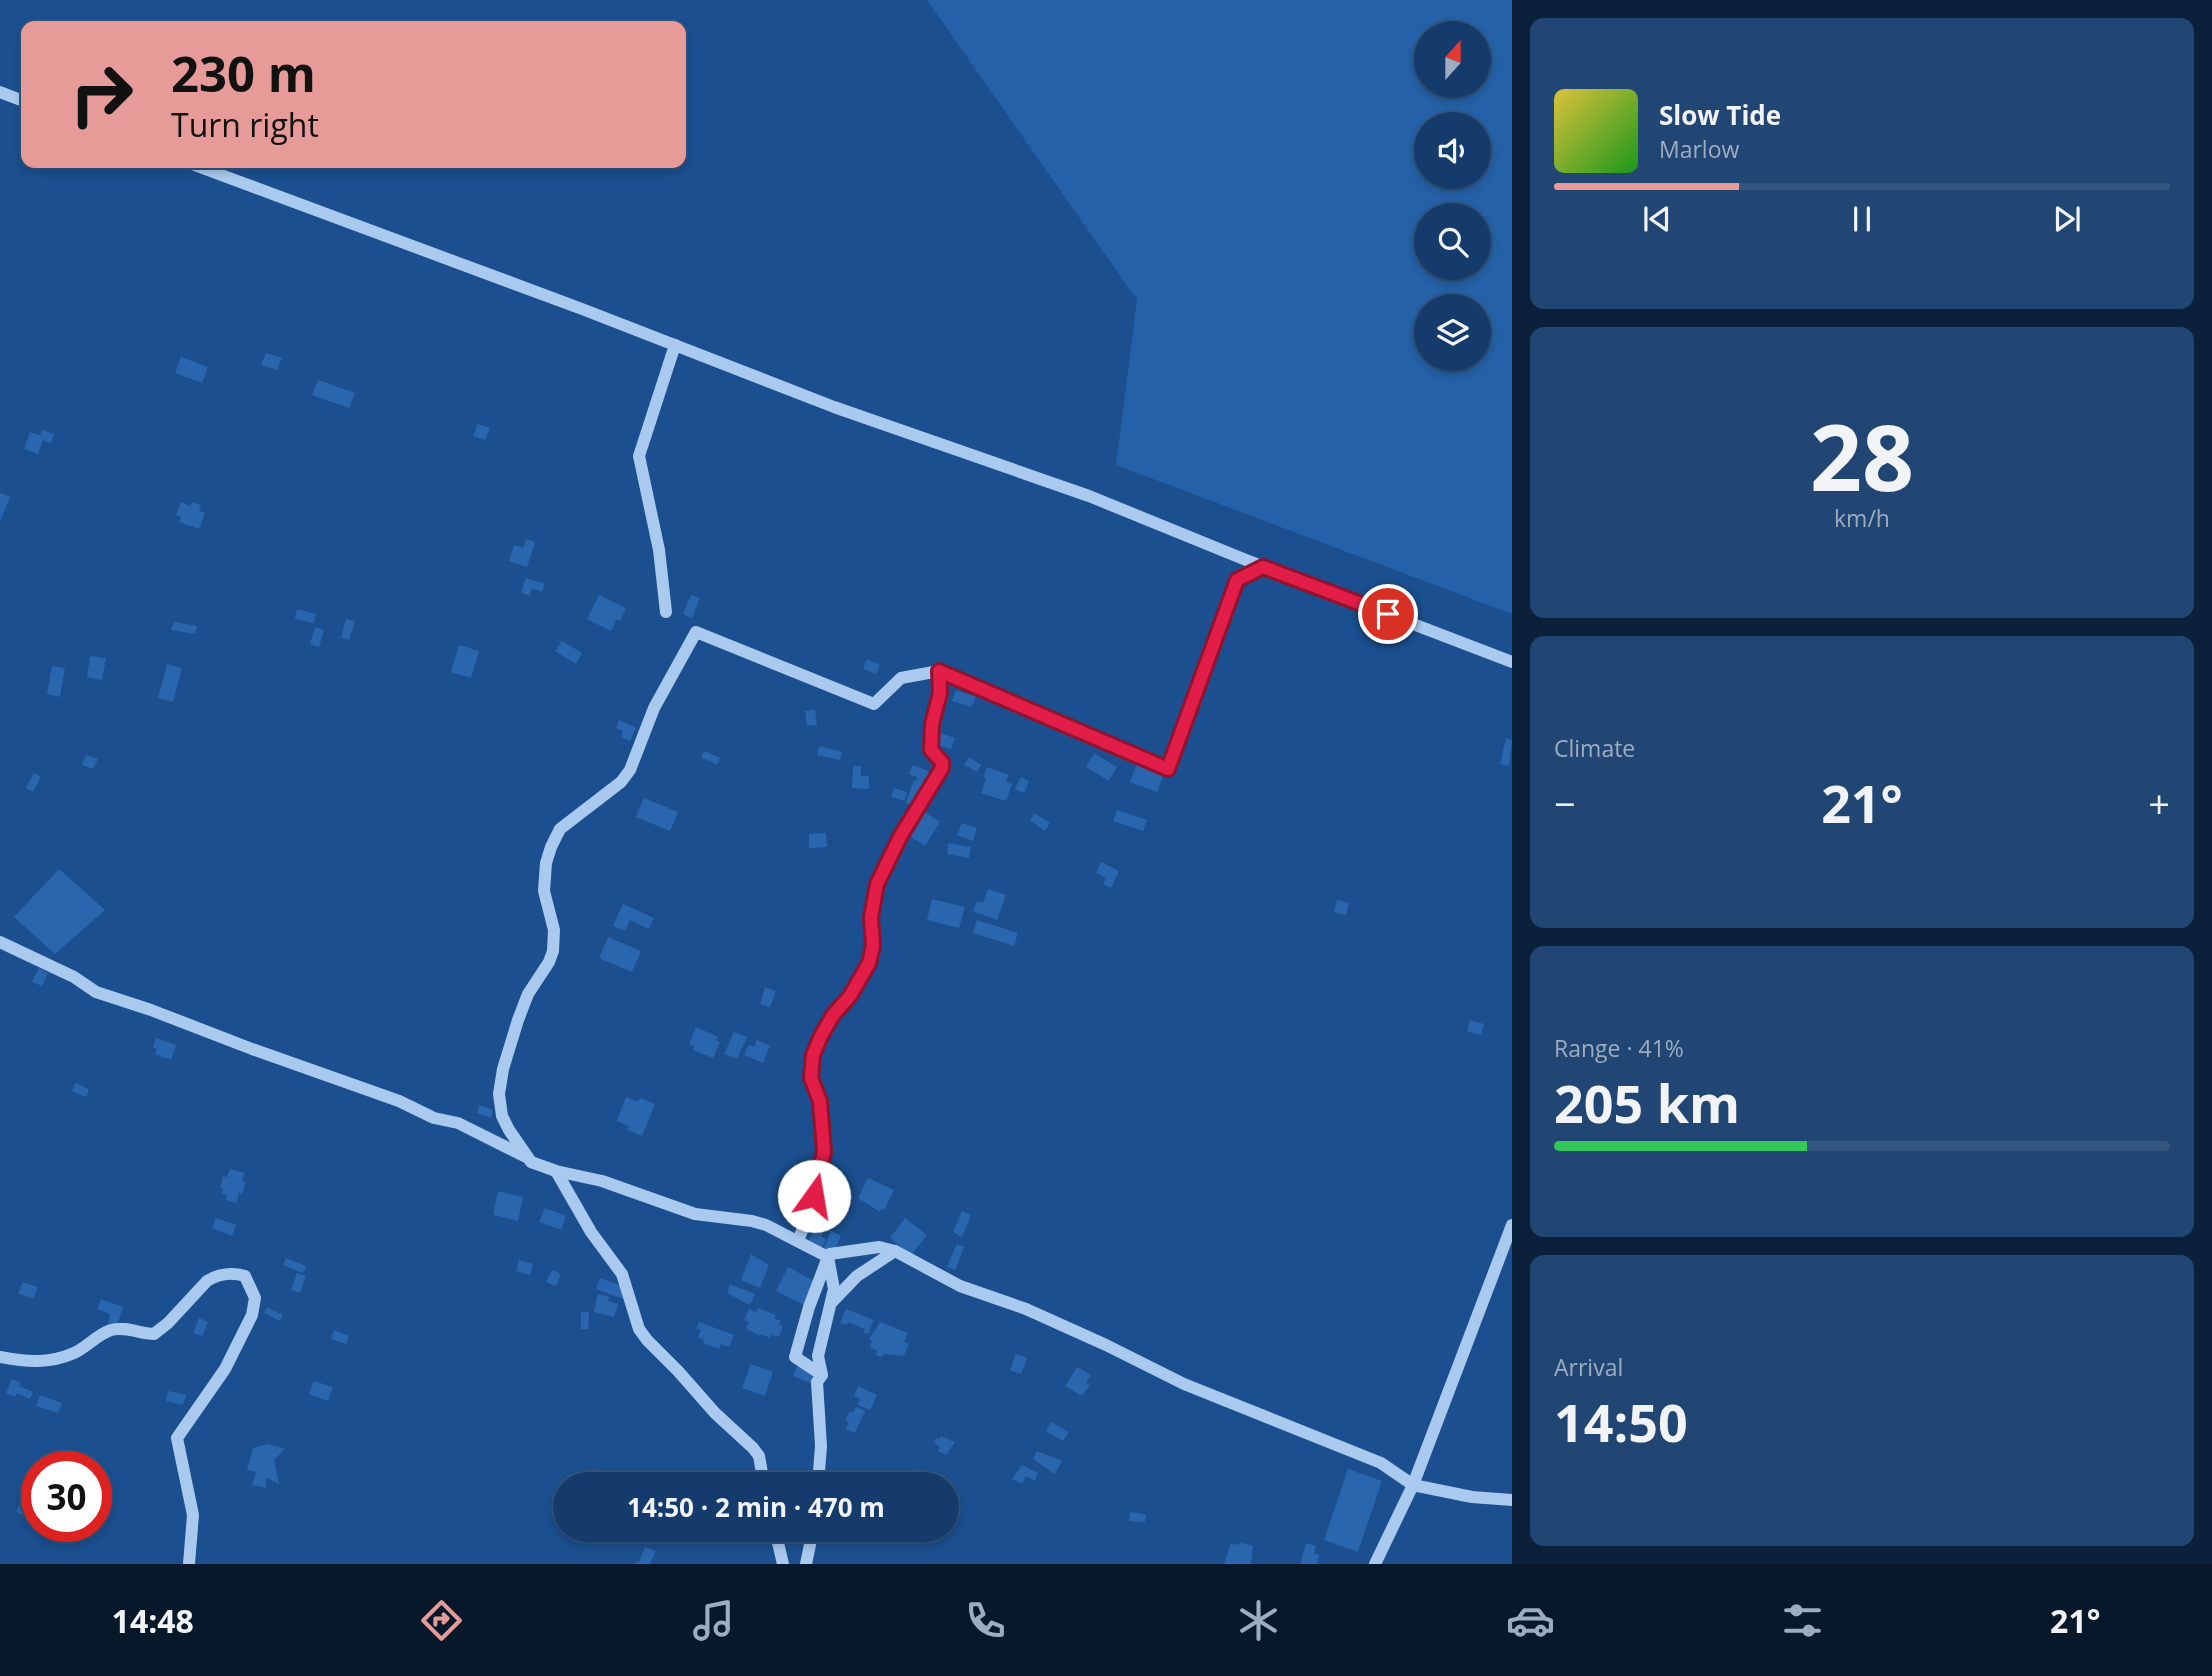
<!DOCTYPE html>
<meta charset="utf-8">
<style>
:root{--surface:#143b6b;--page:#214673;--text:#f1f3f6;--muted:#9dadc1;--line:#33557e;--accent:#e69b98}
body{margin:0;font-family:"Open Sans",sans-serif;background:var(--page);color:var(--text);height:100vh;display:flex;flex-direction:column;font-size:26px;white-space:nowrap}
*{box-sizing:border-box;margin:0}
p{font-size:23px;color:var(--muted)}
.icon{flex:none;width:38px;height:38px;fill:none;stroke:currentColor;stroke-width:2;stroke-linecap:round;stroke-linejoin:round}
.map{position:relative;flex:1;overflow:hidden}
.details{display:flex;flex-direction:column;gap:18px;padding:18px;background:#0b203b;width:700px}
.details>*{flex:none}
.guide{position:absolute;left:21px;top:21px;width:665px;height:147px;border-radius:14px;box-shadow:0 4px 10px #0003,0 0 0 2px var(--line);background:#e69b98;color:#111;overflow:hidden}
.needle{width:46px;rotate:21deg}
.buttons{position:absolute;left:1414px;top:21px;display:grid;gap:14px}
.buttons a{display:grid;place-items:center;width:77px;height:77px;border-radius:50%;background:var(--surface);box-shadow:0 4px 10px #0003,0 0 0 2px var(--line);font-size:35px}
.speed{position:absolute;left:21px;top:1451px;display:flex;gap:14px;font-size:35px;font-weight:700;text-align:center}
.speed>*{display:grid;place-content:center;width:91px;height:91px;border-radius:50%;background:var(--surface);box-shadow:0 4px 10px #0003,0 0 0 2px var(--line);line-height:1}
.speed .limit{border:10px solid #d22;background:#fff;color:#111}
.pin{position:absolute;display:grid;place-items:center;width:60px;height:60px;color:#fff;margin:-30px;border:4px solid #fff;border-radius:50%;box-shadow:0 2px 7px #0007}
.me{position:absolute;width:77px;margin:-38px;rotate:13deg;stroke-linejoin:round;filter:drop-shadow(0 0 5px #0008)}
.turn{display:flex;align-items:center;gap:24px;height:147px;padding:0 35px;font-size:32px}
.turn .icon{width:91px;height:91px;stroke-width:2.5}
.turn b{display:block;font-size:49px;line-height:60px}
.big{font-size:52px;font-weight:700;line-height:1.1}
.details .widget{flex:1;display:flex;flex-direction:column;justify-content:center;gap:10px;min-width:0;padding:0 24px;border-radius:14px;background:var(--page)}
.details .dial{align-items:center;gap:0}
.dial b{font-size:91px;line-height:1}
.song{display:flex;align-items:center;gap:21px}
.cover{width:84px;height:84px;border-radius:10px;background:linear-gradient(135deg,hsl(50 70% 55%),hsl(120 70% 35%))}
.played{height:7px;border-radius:4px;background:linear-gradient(90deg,var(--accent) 30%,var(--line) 30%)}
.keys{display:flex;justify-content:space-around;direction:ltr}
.heat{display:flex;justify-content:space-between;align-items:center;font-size:38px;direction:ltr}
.charge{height:10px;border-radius:5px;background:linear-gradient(90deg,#34c759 41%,var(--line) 0)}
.trip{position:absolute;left:553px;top:1472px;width:406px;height:70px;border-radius:35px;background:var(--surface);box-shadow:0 4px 10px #0003,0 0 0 2px var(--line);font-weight:700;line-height:70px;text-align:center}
.dock{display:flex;height:112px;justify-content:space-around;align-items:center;background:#08182b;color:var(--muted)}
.dock .icon{width:49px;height:49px}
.dock .current{color:var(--accent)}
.dock b{font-size:32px;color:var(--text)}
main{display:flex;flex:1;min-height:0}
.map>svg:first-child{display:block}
</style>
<main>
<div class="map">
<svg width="1512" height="1564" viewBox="0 0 1512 1564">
<rect width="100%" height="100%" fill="#1b4f8f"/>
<path fill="#2461a8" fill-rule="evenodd" d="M927,0h585v614l-396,-149 21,-165zM1426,33h53v53h-53zM1426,124h53v53h-53zM1426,215h53v53h-53zM1426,306h53v53h-53z"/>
<g fill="#2a66ad">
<polygon points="266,353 282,358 277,370 261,365"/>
<polygon points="181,357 208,367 202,383 175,373"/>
<polygon points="318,380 355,393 349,408 312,395"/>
<polygon points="478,424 490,428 485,440 473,436"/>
<polygon points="42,430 54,434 51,443 43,440 38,454 24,449 30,432 40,435"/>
<polygon points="0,493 10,497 0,522"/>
<polygon points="181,502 190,506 192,502 201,505 199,511 205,513 199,529 179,522 181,517 176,515"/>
<polygon points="526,539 535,542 527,567 509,561 514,545 523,548"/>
<polygon points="526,578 545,584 542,592 532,588 529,596 521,592"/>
<polygon points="599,595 626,608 620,621 617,619 611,631 587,619"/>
<polygon points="691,595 700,598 692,618 683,614"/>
<polygon points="297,609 316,614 314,623 295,619"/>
<polygon points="346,619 355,621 349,640 341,638"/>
<polygon points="174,622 197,626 195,634 171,630"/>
<polygon points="315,627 324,630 319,647 310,644"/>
<polygon points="562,641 582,653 576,664 555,651"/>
<polygon points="459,645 479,651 471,678 451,672"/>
<polygon points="90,656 106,658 102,680 87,677"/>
<polygon points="867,659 880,665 876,674 863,669"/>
<polygon points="167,664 182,668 173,702 158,698"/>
<polygon points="52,666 65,668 60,697 47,694"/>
<polygon points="956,690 976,697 971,707 952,701"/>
<polygon points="815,710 817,725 807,726 805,711"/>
<polygon points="619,720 636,728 630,741 621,737 623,731 616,728"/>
<polygon points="939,733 955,738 951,749 935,744"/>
<polygon points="1506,738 1512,740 1509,766 1500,764"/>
<polygon points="819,746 842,752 840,760 817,755"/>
<polygon points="704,751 720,758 717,765 701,757"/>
<polygon points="1094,753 1117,767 1109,781 1086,767"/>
<polygon points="86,755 98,759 93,769 82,765"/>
<polygon points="969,757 981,765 977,772 964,765"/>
<polygon points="1137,764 1164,774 1157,792 1130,782"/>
<polygon points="912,765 931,772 919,807 906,803 914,780 916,781 917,777 909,774"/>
<polygon points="853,766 861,766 861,776 869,776 869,789 852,788"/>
<polygon points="987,767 1009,775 1006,782 1012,784 1006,801 981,793 986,779 983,778"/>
<polygon points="34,773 41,777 33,792 26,788"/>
<polygon points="1021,777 1029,781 1024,793 1015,789"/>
<polygon points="894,788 907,792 904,801 891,797"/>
<polygon points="644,798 678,812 670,831 636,817"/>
<polygon points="1117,810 1147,820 1143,831 1113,821"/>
<polygon points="923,811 940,822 925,846 908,835"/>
<polygon points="1034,813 1050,823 1045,831 1030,820"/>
<polygon points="962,823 977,828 973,841 957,835"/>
<polygon points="826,833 827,847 809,848 809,834"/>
<polygon points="948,843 971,847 969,858 947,854"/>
<polygon points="1101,862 1119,871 1111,888 1103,884 1106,878 1096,873"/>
<polygon points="59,869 105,910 55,954 14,917"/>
<polygon points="988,889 1006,895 997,920 973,911 977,901 983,903"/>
<polygon points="932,899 965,907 959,928 927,920"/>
<polygon points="1337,900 1349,903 1346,915 1334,912"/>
<polygon points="623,904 654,918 649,929 630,920 625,931 613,926"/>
<polygon points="977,920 1018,933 1014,946 973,933"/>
<polygon points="608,937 641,951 632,972 599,958"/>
<polygon points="39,968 48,973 42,986 32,982"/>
<polygon points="765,987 776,991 770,1007 760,1004"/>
<polygon points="1470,1020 1484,1024 1481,1035 1467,1031"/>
<polygon points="696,1027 718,1037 716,1040 720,1042 713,1058 693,1050 694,1046 689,1044"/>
<polygon points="734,1032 747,1037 737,1059 724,1054"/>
<polygon points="156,1038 176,1045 171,1060 155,1054 157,1049 153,1047"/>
<polygon points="757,1040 770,1046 763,1063 744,1055 749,1045 754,1047"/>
<polygon points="75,1083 89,1089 86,1097 72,1091"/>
<polygon points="626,1097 638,1102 640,1098 655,1104 642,1136 627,1130 629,1126 617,1121"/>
<polygon points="479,1105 493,1110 491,1118 477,1113"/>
<polygon points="230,1169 245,1173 242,1181 246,1182 242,1194 239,1193 236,1203 226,1200 227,1195 222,1194 223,1189 220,1188 223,1176 227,1177"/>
<polygon points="868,1178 894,1190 884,1210 881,1209 880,1212 858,1198"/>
<polygon points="830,1189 838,1193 839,1190 853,1196 848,1206 831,1197 827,1194"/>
<polygon points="498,1191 523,1197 518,1221 493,1215"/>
<polygon points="545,1208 566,1216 561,1230 539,1222"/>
<polygon points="962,1211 971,1215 962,1237 953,1232"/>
<polygon points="216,1218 236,1225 232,1236 212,1228"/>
<polygon points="905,1218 927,1235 911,1255 890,1238"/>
<polygon points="817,1224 826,1228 821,1237 826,1239 822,1248 809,1241"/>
<polygon points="831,1231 841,1236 833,1254 823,1250"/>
<polygon points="957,1244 964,1247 955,1270 947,1267"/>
<polygon points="751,1254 769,1265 760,1288 741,1280"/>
<polygon points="286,1258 306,1266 303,1273 283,1265"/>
<polygon points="519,1260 533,1264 530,1275 516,1271"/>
<polygon points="788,1267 816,1282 804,1305 776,1291"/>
<polygon points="552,1270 561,1274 556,1286 546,1282"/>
<polygon points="297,1273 306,1276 300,1293 291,1290"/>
<polygon points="600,1278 630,1289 626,1300 596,1289"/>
<polygon points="23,1282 38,1287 33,1299 18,1293"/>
<polygon points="730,1284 755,1294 750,1305 727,1293"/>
<polygon points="598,1294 609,1297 608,1301 618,1304 614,1317 594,1312"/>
<polygon points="101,1299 123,1307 117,1326 108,1323 110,1314 97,1309"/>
<polygon points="267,1307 283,1315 280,1321 264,1313"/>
<polygon points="758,1308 776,1315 774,1318 781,1321 779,1324 783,1326 779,1337 771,1335 770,1338 760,1334 759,1336 746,1328 749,1322 744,1320 749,1309 756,1312"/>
<polygon points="846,1309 874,1320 868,1334 863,1332 865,1329 848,1322 847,1325 840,1323"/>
<polygon points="581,1312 589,1312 588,1329 581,1329"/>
<polygon points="199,1318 208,1322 202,1336 193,1333"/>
<polygon points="699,1322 734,1335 729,1347 721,1344 719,1349 703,1343 704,1340 698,1337 701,1330 696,1329"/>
<polygon points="880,1322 908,1333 904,1342 909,1344 904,1356 884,1354 882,1357 876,1355 877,1351 870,1347 872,1341 869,1339"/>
<polygon points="334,1330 349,1336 346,1344 331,1339"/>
<polygon points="1016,1354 1027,1358 1021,1374 1010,1370"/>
<polygon points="751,1364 773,1372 765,1396 742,1388"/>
<polygon points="797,1366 821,1375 818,1386 793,1376"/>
<polygon points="1077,1367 1091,1375 1086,1383 1090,1385 1082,1396 1065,1386"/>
<polygon points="12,1379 21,1383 19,1386 33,1392 30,1399 17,1393 15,1397 6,1393"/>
<polygon points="314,1381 333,1387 328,1401 309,1394"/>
<polygon points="858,1386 877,1395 870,1410 858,1405 860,1399 854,1396"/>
<polygon points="168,1391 186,1395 183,1405 166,1401"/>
<polygon points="40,1395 62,1403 58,1413 36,1406"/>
<polygon points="856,1407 865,1411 855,1433 846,1429 849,1422 845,1420 849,1412 853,1413"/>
<polygon points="1051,1422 1069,1432 1063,1441 1046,1431"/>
<polygon points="941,1436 955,1442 946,1455 938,1451 940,1447 934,1442 936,1438 939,1439"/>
<polygon points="268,1444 285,1449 274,1460 279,1484 266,1477 266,1488 252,1485 256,1472 247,1470 253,1448"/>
<polygon points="1037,1451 1062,1461 1055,1474 1033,1459"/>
<polygon points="1022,1465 1038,1473 1035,1481 1026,1476 1022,1484 1012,1479"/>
<polygon points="1348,1469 1382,1481 1358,1552 1324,1540"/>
<polygon points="23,1497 35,1502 28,1517 16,1512"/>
<polygon points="1130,1512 1146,1514 1145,1522 1129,1521"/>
<polygon points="611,1530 637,1530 633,1540 610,1532"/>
<polygon points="1240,1542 1253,1546 1251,1564 1224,1564 1231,1543 1239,1545"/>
<polygon points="1306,1543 1316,1546 1314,1553 1319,1555 1317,1564 1300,1564"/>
<polygon points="645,1547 656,1551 650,1564 635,1564 636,1561 639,1562"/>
</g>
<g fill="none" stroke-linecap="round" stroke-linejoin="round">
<g stroke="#a9c9ee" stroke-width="12">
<polyline points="0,92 26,102"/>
<polyline points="189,163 582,309 834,407 1089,496 1246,560 1512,662"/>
<polyline points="1263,567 1237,581 1168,769 939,671 901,678 874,704 696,632 654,708 630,770 621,782 560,829 551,847 546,863 544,891 554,930 553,951 549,962 528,994 518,1020 503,1069 499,1094 502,1116 509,1130 531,1162 556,1171 602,1181 695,1214 752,1221 766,1225 828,1257 830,1254 879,1247 895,1251 960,1286 1026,1309 1106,1345 1184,1384 1381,1463 1413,1485 1472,1497 1512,1500"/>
<polyline points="666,612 659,550 639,456 675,345"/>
<polyline points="0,942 74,977 96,992 151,1010 252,1049 399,1101 434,1118 458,1123 526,1157"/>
<polyline points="556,1171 591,1232 622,1274 639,1329 647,1340 678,1371 715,1413 753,1448 759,1456 764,1484"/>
<path d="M798,1241c11,-28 23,-57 26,-87 1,-10 -2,-21 -3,-32 -1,-7 0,-15 -1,-21 -5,-20 -12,-24 -6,-46 9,-36 42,-57 54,-91 10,-26 -1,-53 9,-79 16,-43 45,-77 65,-117v-6l-11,-12v-25l9,-32 -1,-22"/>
<polyline points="832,1302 857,1276 895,1251"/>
<path d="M0,1357c26,5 49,7 74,-4 13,-6 24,-19 37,-23 16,-4 28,4 43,4l14,-11 39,-42c11,-7 25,-9 38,-5l10,22 -3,17 -27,54 -48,69 16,77 -4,49"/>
<polyline points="822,1375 795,1357 809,1307 828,1257"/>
<polyline points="818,1484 821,1446 817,1382 822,1375 818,1356 834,1289 828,1257"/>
<polyline points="775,1530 783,1564"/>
<polyline points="806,1564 813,1530"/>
<polyline points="1375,1564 1413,1485 1512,1225"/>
</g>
</g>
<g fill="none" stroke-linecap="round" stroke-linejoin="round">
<g stroke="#92132f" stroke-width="18">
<polyline id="route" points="814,1196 824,1152 820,1101 811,1078 813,1055 821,1036 833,1015 850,996 869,963 873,946 871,917 877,884 900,837 942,768 942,762 931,750 932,724 940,693 939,671 1168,769 1237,580 1263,567 1388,614"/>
</g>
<use href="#route" stroke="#e11d48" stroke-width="12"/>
</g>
</svg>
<div class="buttons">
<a><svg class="needle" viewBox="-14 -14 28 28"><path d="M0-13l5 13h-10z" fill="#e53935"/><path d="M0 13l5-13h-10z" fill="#9dadc1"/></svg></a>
<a><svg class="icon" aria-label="sound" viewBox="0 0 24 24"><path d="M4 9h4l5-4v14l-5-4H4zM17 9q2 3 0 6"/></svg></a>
<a><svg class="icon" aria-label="search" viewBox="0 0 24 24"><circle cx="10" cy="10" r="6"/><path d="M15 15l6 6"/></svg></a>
<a><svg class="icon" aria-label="layers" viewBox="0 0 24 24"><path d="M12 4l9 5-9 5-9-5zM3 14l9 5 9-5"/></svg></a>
</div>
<div class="speed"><div class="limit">30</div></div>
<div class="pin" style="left:1388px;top:614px;background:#d93025"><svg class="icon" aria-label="arrive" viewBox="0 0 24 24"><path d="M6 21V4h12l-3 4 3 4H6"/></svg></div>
<svg class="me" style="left:814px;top:1196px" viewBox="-20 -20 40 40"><circle r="19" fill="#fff"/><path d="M0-13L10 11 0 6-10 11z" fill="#e11d48"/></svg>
<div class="trip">14:50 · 2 min · 470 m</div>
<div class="guide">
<div class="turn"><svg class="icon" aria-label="right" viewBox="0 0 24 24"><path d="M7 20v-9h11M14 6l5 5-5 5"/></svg><div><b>230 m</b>Turn right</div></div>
</div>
</div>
<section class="details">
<div class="widget">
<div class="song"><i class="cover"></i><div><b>Slow Tide</b><p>Marlow</p></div></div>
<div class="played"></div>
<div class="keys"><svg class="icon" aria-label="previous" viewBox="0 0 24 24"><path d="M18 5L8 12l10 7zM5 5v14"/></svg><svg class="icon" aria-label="pause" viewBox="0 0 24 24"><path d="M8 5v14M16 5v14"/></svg><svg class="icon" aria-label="next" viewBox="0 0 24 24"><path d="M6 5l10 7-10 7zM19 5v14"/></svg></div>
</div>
<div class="widget dial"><b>28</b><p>km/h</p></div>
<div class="widget"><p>Climate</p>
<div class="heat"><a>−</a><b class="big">21°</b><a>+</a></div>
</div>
<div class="widget"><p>Range · 41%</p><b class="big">205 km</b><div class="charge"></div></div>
<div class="widget"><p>Arrival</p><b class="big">14:50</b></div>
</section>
</main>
<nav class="dock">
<b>14:48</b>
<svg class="icon current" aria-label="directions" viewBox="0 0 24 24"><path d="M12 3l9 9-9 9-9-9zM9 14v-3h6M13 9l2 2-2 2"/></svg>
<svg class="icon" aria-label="music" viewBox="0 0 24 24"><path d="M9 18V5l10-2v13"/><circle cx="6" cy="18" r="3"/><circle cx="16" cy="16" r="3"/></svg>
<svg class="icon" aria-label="phone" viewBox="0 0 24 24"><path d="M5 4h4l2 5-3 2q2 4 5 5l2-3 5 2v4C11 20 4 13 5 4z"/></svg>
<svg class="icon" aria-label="climate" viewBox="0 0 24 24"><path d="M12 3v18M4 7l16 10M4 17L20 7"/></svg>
<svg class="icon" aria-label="car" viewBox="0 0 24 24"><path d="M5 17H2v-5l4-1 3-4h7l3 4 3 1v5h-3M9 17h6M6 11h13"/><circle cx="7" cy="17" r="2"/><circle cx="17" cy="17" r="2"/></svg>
<svg class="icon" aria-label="filters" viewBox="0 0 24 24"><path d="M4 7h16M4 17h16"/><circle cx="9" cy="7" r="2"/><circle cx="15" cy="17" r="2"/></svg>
<b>21°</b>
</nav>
